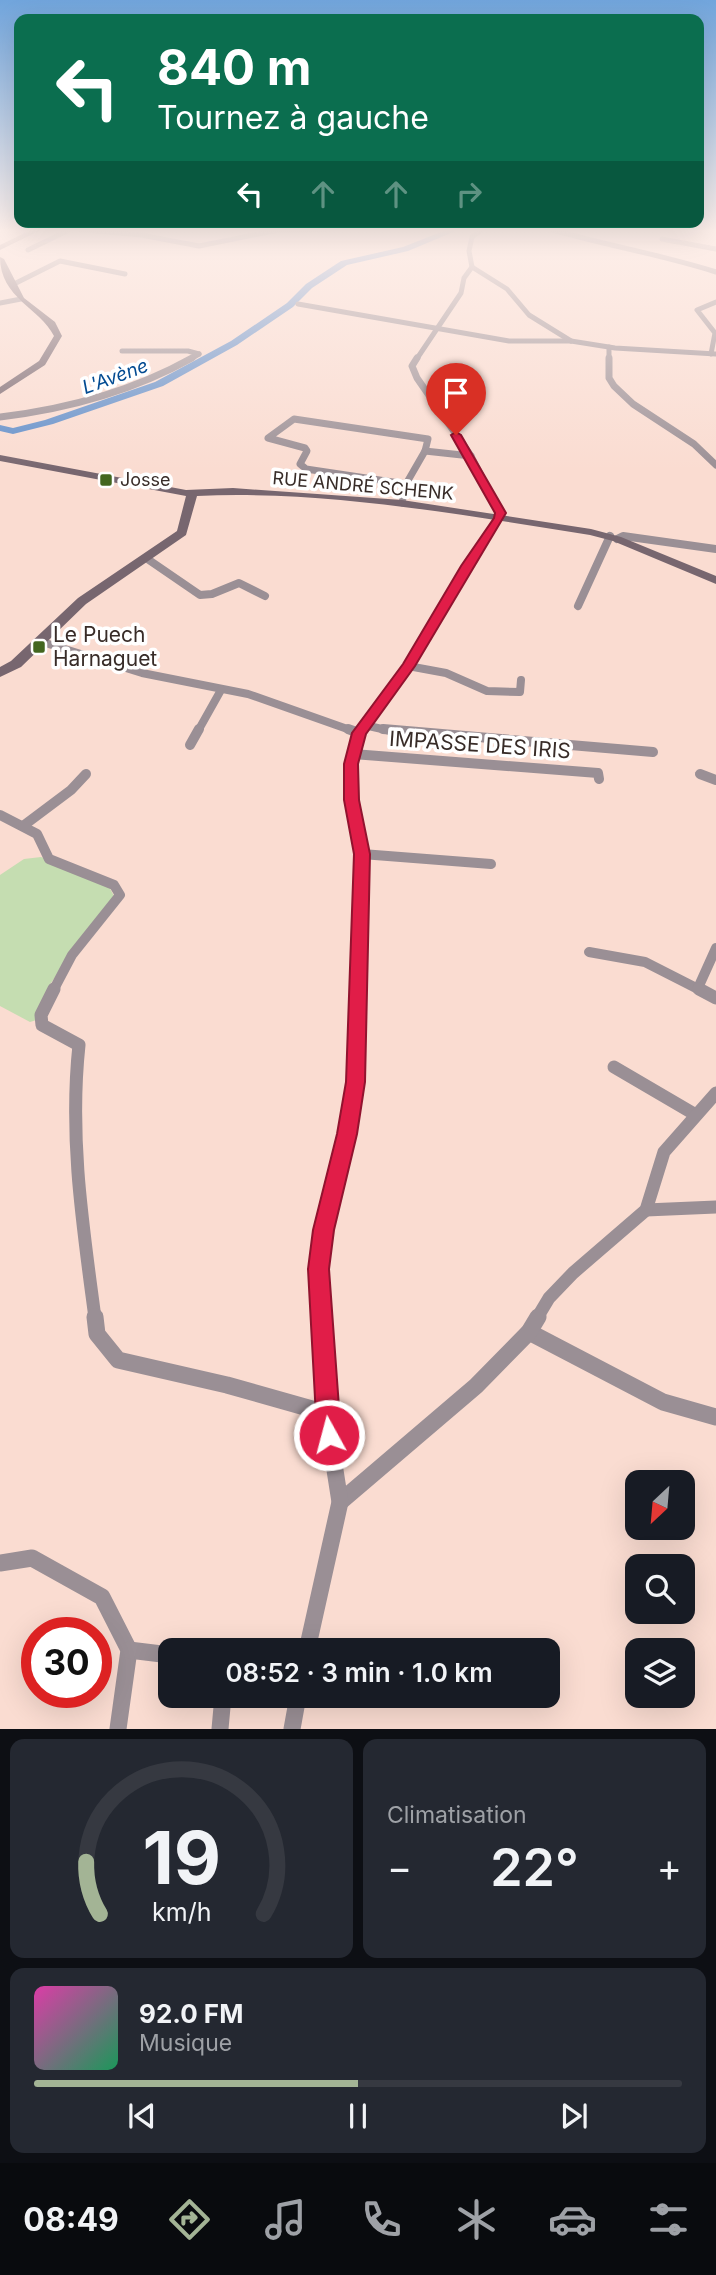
<!DOCTYPE html>
<html lang="fr">
<meta charset="utf-8">
<style>
:root{--surface:#171b24;--page:#242831;--text:#f1f3f6;--muted:#9ea1a6;--line:#363941;--accent:#a3b495}
body{margin:0;font-family:Inter,sans-serif;background:var(--page);color:var(--text);height:100vh;display:flex;flex-direction:column;font-size:26px;white-space:nowrap}
*{box-sizing:border-box;margin:0}
p{font-size:23px;color:var(--muted)}
.icon{flex:none;width:38px;height:38px;fill:none;stroke:currentColor;stroke-width:2;stroke-linecap:round;stroke-linejoin:round}
.map{position:relative;height:1729px;overflow:hidden}
.panel{display:flex;flex-direction:column;gap:10px;padding:10px;background:#0d0f14;flex:1}
.panel>*{flex:none}
.guide{position:absolute;left:14px;top:14px;width:690px;height:214px;border-radius:14px;box-shadow:0 7px 28px #0002;background:#0b6e4f;color:#fff;overflow:hidden}
.needle{width:46px;rotate:206deg}
.buttons{position:absolute;left:625px;top:1470px;display:grid;gap:14px}
.buttons a{display:grid;place-items:center;width:70px;height:70px;border-radius:14px;background:var(--surface);box-shadow:0 7px 28px #0002;font-size:35px}
.speed{position:absolute;left:21px;top:1617px;display:flex;gap:14px;font-size:35px;font-weight:700;text-align:center}
.speed>*{display:grid;place-content:center;width:91px;height:91px;border-radius:50%;background:var(--surface);box-shadow:0 7px 28px #0002;line-height:1}
.speed .limit{border:10px solid #d22;background:#fff;color:#111}
.pin{position:absolute;display:grid;place-items:center;width:60px;height:60px;color:#fff;margin:-72px -30px;border-radius:50% 50% 50% 0;rotate:-45deg;box-shadow:0 0 7px #0007}
.pin .icon{rotate:45deg}
.me{position:absolute;width:77px;margin:-38px;rotate:353deg;stroke-linejoin:round;filter:drop-shadow(0 0 5px #0008)}
.turn{display:flex;align-items:center;gap:24px;height:147px;padding:0 28px;font-size:32px}
.turn .icon{width:91px;height:91px;stroke-width:2.5}
.turn b{display:block;font-size:49px;line-height:60px}
.lanes{display:flex;align-items:center;height:66px;padding:0 28px;background:#0003;justify-content:center;gap:35px;direction:ltr}
.lanes .off{opacity:.35}
.big{font-size:52px;font-weight:600;line-height:1.1}
.panel .card{flex:1;display:flex;flex-direction:column;justify-content:center;gap:10px;min-width:0;padding:0 24px;border-radius:14px;background:var(--page)}
.panel .dial{align-items:center;gap:0}
.dial svg{height:182px;overflow:visible;fill:none;stroke:var(--line);stroke-width:7;stroke-linecap:round;text-anchor:middle}
.dial text{fill:var(--text);stroke:none}
.song{display:flex;align-items:center;gap:21px}
.cover{width:84px;height:84px;border-radius:10px;background:linear-gradient(135deg,hsl(320 70% 55%),hsl(150 70% 35%))}
.played{height:7px;border-radius:4px;background:linear-gradient(90deg,var(--accent) 50%,var(--line) 50%)}
.keys{display:flex;justify-content:space-around;direction:ltr}
.heat{display:flex;justify-content:space-between;align-items:center;font-size:38px;direction:ltr}
.panel .tiles{flex:1;display:grid;gap:10px;grid-template-columns:1fr 1fr}
.card:last-child{grid-column:span 2}
.trip{position:absolute;left:158px;top:1638px;width:402px;height:70px;border-radius:14px;background:var(--surface);box-shadow:0 7px 28px #0002;font-weight:600;line-height:70px;text-align:center}
.menu{display:flex;height:112px;justify-content:space-around;align-items:center;background:#090b0e;color:var(--muted)}
.menu .icon{width:49px;height:49px}
.menu .on{color:var(--accent)}
.menu b{font-size:32px;color:var(--text)}
.map>svg:first-child{display:block}
</style>
<div class="map">
<svg width="716" height="1729" viewBox="0 0 716 1729">
<rect width="100%" height="100%" fill="#fadcd1"/>
<polygon fill="#c5ddb1" points="41,857 108,885 114,896 48,987 43,1018 30,1022 0,1006 0,875 24,859"/>
<g fill="none" stroke-linecap="round" stroke-linejoin="round">
<polygon fill="#5f8eca" fill-rule="evenodd" points="451,228 463,228 408,251 347,265 312,288 293,307 237,345 163,386 53,424 13,434 0,431 0,425 13,428 45,420 155,382 231,341 287,303 306,284 341,261 403,247"/>
<g stroke="#9a8f95" stroke-width="5">
<polyline points="65,228 141,235 199,246 278,230 408,228"/>
<path d="M546,228c57,17 114,26 170,44"/>
<polyline points="662,239 716,249"/>
<polyline points="28,250 71,229"/>
<polyline points="472,267 507,289 529,315 571,341"/>
<polyline points="14,284 60,261 125,274"/>
<polyline points="0,303 21,299"/>
<polyline points="298,304 509,341 571,341 615,348 716,354"/>
<polyline points="609,347 609,360"/>
<polyline points="122,351 188,351 199,354"/>
<polyline points="711,354 715,333 697,310 716,302"/>
<polyline points="189,360 199,354"/>
<polyline points="416,360 461,293 464,278 472,267 469,251 472,237 484,228"/>
</g>
<g stroke="#9a8f95" stroke-width="7">
<polyline points="417,358 412,366 417,378 471,456 500,513 495,524"/>
<polyline points="609,358 609,378 614,386 633,404 694,444 716,465"/>
<path d="M0,417c67,-8 133,-26 192,-59"/>
<polygon points="294,419 428,439 425,451 406,484 306,469 300,464 307,451 305,448 268,438"/>
<polyline points="425,451 471,456"/>
<polyline points="402,503 406,484"/>
</g>
<g stroke="#9a8f95" stroke-width="8">
<polyline points="617,539 623,536 716,549"/>
<polyline points="146,558 200,595 212,594 239,583 265,596"/>
<polyline points="578,606 610,536"/>
<polyline points="39,641 142,673 248,694 353,731"/>
<polyline points="408,666 446,673 487,691 520,692 521,680"/>
<polyline points="364,725 391,731"/>
<polyline points="198,731 221,690"/>
<polyline points="362,731 408,666 496,522"/>
</g>
<g stroke="#9a8f95" stroke-width="10">
<polyline points="348,729 359,733"/>
<polyline points="383,729 653,752"/>
<polyline points="190,745 199,729"/>
<polyline points="353,754 598,773 599,779"/>
<polyline points="700,774 716,780"/>
<polyline points="0,815 37,834 49,859 114,885 120,895 72,955 53,991"/>
<polyline points="23,826 71,790 86,774"/>
<polyline points="362,854 491,864"/>
<polyline points="589,952 645,962 702,991"/>
<polyline points="698,988 716,948"/>
<path d="M358,991c1,-45 6,-91 4,-135 -2,-42 -25,-88 2,-127"/>
</g>
<g stroke="#9a8f95" stroke-width="13">
<path d="M54,989l-13,26 1,10 37,20c-10,93 4,182 16,273"/>
<polyline points="699,989 716,998"/>
<polyline points="614,1067 696,1115"/>
<polyline points="646,1210 716,1207"/>
<polyline points="322,1318 320,1256 351,1115 358,989"/>
<polyline points="537,1318 549,1298 573,1273 646,1210 664,1152 716,1093"/>
</g>
<g stroke="#9a8f95" stroke-width="17">
<polyline points="95,1317 97,1334 118,1360 227,1385 326,1413"/>
<polyline points="529,1332 663,1402 716,1417"/>
<polyline points="340,1502 476,1386 529,1332 538,1317"/>
<polyline points="0,1563 32,1558 102,1597 129,1650 118,1729"/>
<polyline points="129,1650 170,1655"/>
<polyline points="307,1650 340,1502 326,1413 322,1317"/>
<polyline points="220,1729 223,1696"/>
<polyline points="292,1729 298,1696"/>
</g>
<g fill="#77666f" fill-rule="evenodd">
<polygon points="35,228 45,228 0,250 0,245"/>
<path d="M0,257l4,2 20,39 31,24 7,14 -17,29 -45,29v-7l39,-26 15,-25c-14,-28 -54,-38 -54,-79z"/>
<path d="M0,455l186,35 47,-2 169,12 189,29 30,8 95,39v8l-103,-43 -23,-6c-128,-20 -263,-45 -393,-39l-11,39 -100,69 -65,63 -21,10v-10l11,-6 67,-63 99,-67 9,-35 -186,-35z"/>
</g>
</g>
<linearGradient id="sky" x2="0" y2="1"><stop stop-color="#71a5dc"/><stop offset="0.49" stop-color="#fdefea"/><stop offset="1" stop-color="#fdefea" stop-opacity="0"/></linearGradient>
<rect width="716" height="470" fill="url(#sky)"/>
<polygon fill="#e11d48" stroke="#92132f" stroke-width="2" points="456,432 461,435 506,513 415,666 366,734 358,764 359,800 370,854 365,1082 357,1134 334,1230 329,1269 341,1435 338,1444 329,1447 321,1444 317,1435 308,1269 313,1230 337,1134 346,1082 354,854 344,800 344,764 352,733 403,664 461,566 494,518 495,513 451,435"/>
<g fill="#43661f" stroke="#fff" stroke-width="2.5">
<rect x="99" y="473" width="14" height="14" rx="3.5"/>
<rect x="32" y="640" width="14" height="14" rx="3.5"/>
</g>
<g text-anchor="middle" stroke-width="7" stroke-linejoin="round" paint-order="stroke">
<g font-size="18" fill="#382c28" stroke="#fff" text-anchor="start">
<text x="120" y="486">Josse</text>
</g>
<g font-size="18" fill="#382c28" stroke="#fff">
<text transform="translate(363 486) rotate(5)" y="6">RUE ANDRÉ SCHENK</text>
</g>
<g font-size="19" font-style="italic" fill="#034b92" stroke="#fff">
<text transform="translate(115 376) rotate(-20)" y="7">L'Avène</text>
</g>
<g font-size="21" fill="#382c28" stroke="#fff" text-anchor="start">
<text x="53" y="642">Le Puech<tspan x="53" dy="24">Harnaguet</tspan></text>
</g>
<g font-size="21" fill="#382c28" stroke="#fff">
<text transform="translate(480 745) rotate(4)" y="7">IMPASSE DES IRIS</text>
</g>
</g>
</svg>
<div class="buttons">
<a><svg class="needle" viewBox="-14 -14 28 28"><path d="M0-13l5 13h-10z" fill="#e53935"/><path d="M0 13l5-13h-10z" fill="#9ea1a6"/></svg></a>
<a><svg class="icon" aria-label="search" viewBox="0 0 24 24"><circle cx="10" cy="10" r="6"/><path d="M15 15l6 6"/></svg></a>
<a><svg class="icon" aria-label="layers" viewBox="0 0 24 24"><path d="M12 4l9 5-9 5-9-5zM3 14l9 5 9-5"/></svg></a>
</div>
<div class="speed"><div class="limit">30</div></div>
<div class="pin" style="left:456px;top:435px;background:#d93025"><svg class="icon" aria-label="arrive" viewBox="0 0 24 24"><path d="M6 21V4h12l-3 4 3 4H6"/></svg></div>
<svg class="me" style="left:329px;top:1435px" viewBox="-20 -20 40 40"><circle r="17" fill="#e11d48" stroke="#fff" stroke-width="3"/><path d="M0-11L8 9 0 5-8 9z" fill="#fff"/></svg>
<div class="trip">08:52 · 3 min · 1.0 km</div>
<div class="guide">
<div class="turn"><svg class="icon" aria-label="left" viewBox="0 0 24 24"><path d="M17 20v-9H6M10 6l-5 5 5 5"/></svg><div><b>840 m</b>Tournez à gauche</div></div>
<div class="lanes"><svg class="icon" aria-label="left" viewBox="0 0 24 24"><path d="M17 20v-9H6M10 6l-5 5 5 5"/></svg><svg class="icon off" aria-label="ahead" viewBox="0 0 24 24"><path d="M12 20V5M6 11l6-6 6 6"/></svg><svg class="icon off" aria-label="ahead" viewBox="0 0 24 24"><path d="M12 20V5M6 11l6-6 6 6"/></svg><svg class="icon off" aria-label="right" viewBox="0 0 24 24"><path d="M7 20v-9h11M14 6l5 5-5 5"/></svg></div>
</div>
</div>
<section class="panel">
<div class="tiles">
<div class="card dial"><svg viewBox="0 0 100 80">
<path d="M14 69A42 42 0 1 1 86 69"/>
<path d="M14 69A42 42 0 0 1 8 46" stroke="#a3b495"/>
<text x="50" y="56" font-size="32" font-weight="700">19</text>
<text x="50" y="72" font-size="11">km/h</text>
</svg></div>
<div class="card"><p>Climatisation</p>
<div class="heat"><a>−</a><b class="big">22°</b><a>+</a></div>
</div>
<div class="card">
<div class="song"><i class="cover"></i><div><b>92.0 FM</b><p>Musique</p></div></div>
<div class="played"></div>
<div class="keys"><svg class="icon" aria-label="previous" viewBox="0 0 24 24"><path d="M18 5L8 12l10 7zM5 5v14"/></svg><svg class="icon" aria-label="pause" viewBox="0 0 24 24"><path d="M8 5v14M16 5v14"/></svg><svg class="icon" aria-label="next" viewBox="0 0 24 24"><path d="M6 5l10 7-10 7zM19 5v14"/></svg></div>
</div>
</div>
</section>
<nav class="menu">
<b>08:49</b>
<svg class="icon on" aria-label="directions" viewBox="0 0 24 24"><path d="M12 3l9 9-9 9-9-9zM9 14v-3h6M13 9l2 2-2 2"/></svg>
<svg class="icon" aria-label="music" viewBox="0 0 24 24"><path d="M9 18V5l10-2v13"/><circle cx="6" cy="18" r="3"/><circle cx="16" cy="16" r="3"/></svg>
<svg class="icon" aria-label="phone" viewBox="0 0 24 24"><path d="M5 4h4l2 5-3 2q2 4 5 5l2-3 5 2v4C11 20 4 13 5 4z"/></svg>
<svg class="icon" aria-label="climate" viewBox="0 0 24 24"><path d="M12 3v18M4 7l16 10M4 17L20 7"/></svg>
<svg class="icon" aria-label="car" viewBox="0 0 24 24"><path d="M5 17H2v-5l4-1 3-4h7l3 4 3 1v5h-3M9 17h6M6 11h13"/><circle cx="7" cy="17" r="2"/><circle cx="17" cy="17" r="2"/></svg>
<svg class="icon" aria-label="filters" viewBox="0 0 24 24"><path d="M4 7h16M4 17h16"/><circle cx="9" cy="7" r="2"/><circle cx="15" cy="17" r="2"/></svg>
</nav>
